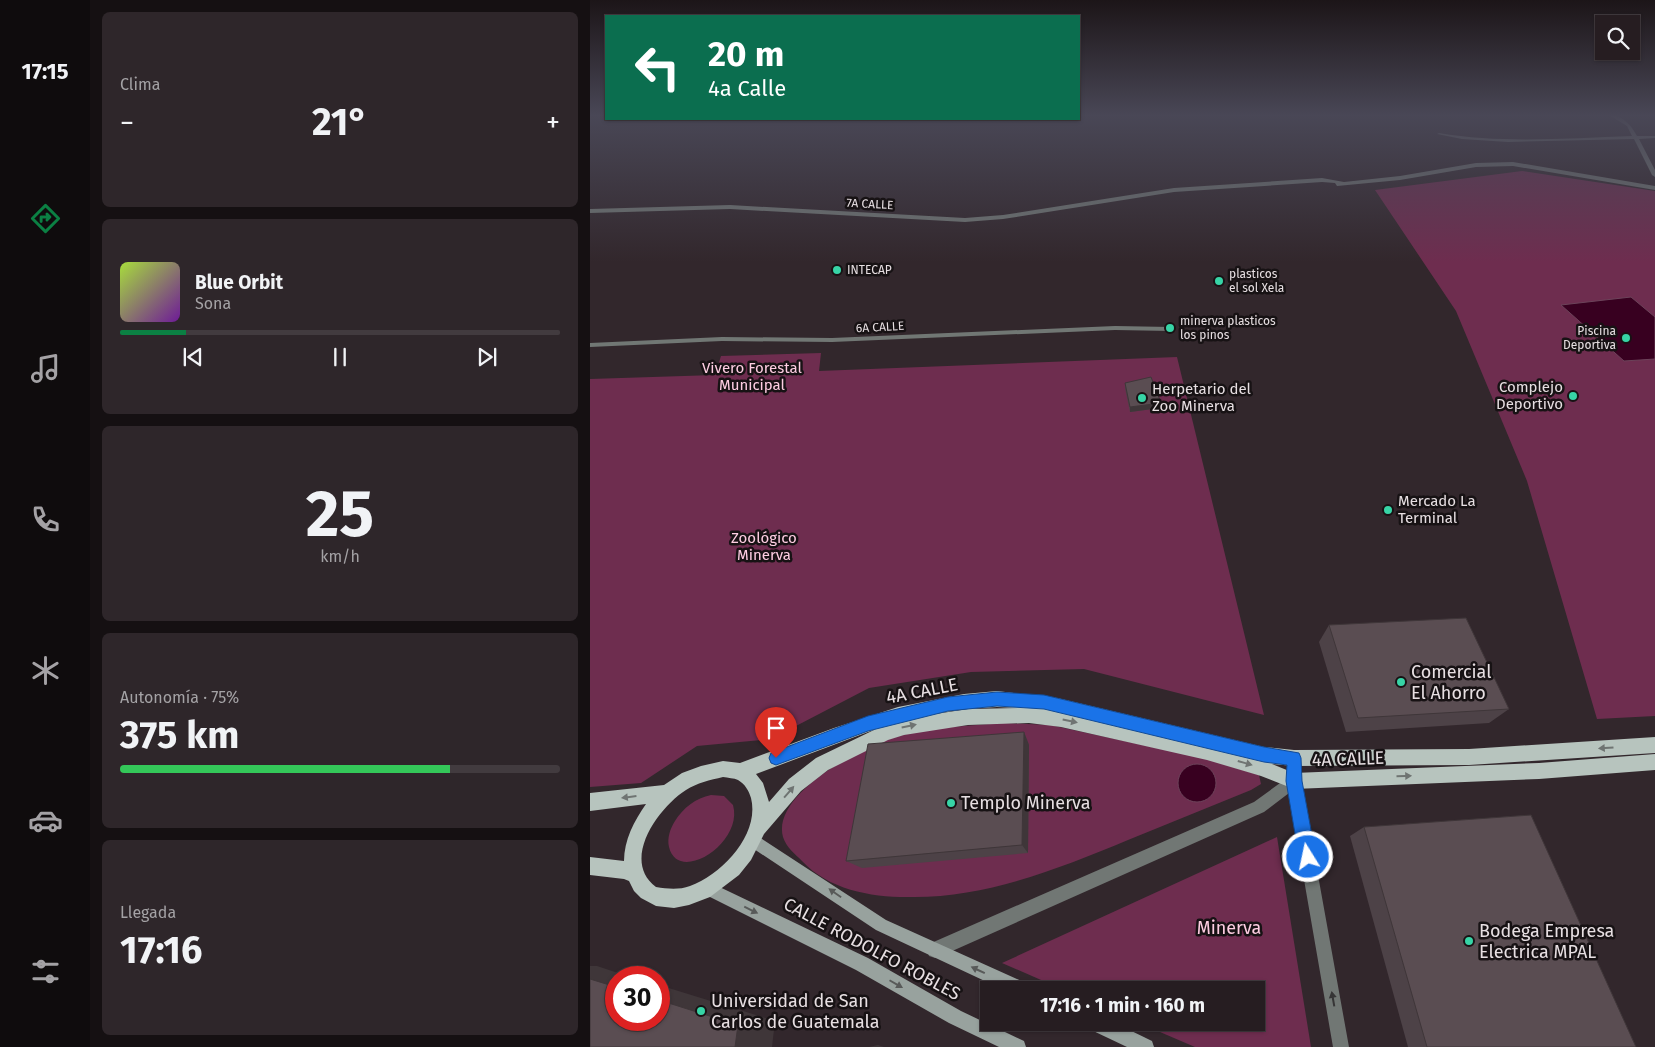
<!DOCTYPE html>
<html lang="es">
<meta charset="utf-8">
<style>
:root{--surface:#261d21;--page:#2e262a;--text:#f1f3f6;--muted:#a4a2a5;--line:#423b3f;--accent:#0b8043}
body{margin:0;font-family:"Fira Sans",sans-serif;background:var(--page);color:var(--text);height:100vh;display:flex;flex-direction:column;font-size:19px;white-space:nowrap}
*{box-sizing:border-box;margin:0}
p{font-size:16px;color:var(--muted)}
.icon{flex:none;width:28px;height:28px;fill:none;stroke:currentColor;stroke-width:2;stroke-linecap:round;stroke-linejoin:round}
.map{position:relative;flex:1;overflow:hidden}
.drawer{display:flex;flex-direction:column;gap:12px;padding:12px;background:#151012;width:500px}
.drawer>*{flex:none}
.hud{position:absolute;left:15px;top:15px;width:475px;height:105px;border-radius:0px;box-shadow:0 1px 4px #0004,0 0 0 1px var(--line);background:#0b6e4f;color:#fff;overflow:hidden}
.fabs{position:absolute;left:1005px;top:15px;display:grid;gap:10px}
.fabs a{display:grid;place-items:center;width:45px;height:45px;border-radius:0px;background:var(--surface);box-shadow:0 1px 4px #0004,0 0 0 1px var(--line);font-size:25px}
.speed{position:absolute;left:15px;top:966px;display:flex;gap:10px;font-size:25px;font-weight:700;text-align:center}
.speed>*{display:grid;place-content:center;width:65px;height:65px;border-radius:50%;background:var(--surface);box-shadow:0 1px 4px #0004,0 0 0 1px var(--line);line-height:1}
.speed .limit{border:8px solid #d22;background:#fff;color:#111}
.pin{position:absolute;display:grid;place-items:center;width:42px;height:42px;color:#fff;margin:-51px -21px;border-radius:50% 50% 50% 0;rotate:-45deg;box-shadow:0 0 5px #0007}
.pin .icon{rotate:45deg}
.me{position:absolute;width:55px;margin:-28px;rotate:350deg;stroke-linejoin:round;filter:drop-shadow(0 0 4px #0008)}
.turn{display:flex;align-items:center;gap:18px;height:105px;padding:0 20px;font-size:22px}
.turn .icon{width:65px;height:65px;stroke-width:2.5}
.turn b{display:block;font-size:35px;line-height:42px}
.big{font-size:38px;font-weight:700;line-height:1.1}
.drawer .card{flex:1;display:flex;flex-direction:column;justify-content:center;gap:8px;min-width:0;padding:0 18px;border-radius:8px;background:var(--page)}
.drawer .dial{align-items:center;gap:0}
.dial b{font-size:65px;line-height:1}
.song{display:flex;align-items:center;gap:15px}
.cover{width:60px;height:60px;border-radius:8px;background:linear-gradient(135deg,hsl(80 70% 55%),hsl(280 70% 35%))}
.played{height:5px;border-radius:2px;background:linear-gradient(90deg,var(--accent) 15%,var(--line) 15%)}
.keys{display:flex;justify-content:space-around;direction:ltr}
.heat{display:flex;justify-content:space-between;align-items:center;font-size:28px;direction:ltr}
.charge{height:8px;border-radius:4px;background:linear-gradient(90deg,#34c759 75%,var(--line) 0)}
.trip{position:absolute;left:390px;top:981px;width:285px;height:50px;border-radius:0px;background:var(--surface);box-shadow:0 1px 4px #0004,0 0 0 1px var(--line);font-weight:700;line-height:50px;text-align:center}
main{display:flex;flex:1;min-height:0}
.tabs{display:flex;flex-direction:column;width:90px;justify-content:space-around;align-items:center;background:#0f0c0d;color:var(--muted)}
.tabs .icon{width:35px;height:35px}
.tabs .selected{color:var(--accent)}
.tabs b{font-size:22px;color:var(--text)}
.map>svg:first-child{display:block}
</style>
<main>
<nav class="tabs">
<b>17:15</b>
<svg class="icon selected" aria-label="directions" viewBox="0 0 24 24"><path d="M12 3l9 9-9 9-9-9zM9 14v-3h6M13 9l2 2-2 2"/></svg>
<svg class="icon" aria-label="music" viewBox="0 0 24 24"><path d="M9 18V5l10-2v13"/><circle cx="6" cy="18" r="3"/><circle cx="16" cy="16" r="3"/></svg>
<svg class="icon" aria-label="phone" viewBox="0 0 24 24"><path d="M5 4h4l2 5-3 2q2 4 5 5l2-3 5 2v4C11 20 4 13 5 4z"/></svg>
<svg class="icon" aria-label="climate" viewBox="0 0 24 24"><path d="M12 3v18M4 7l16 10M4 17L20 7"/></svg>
<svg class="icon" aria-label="car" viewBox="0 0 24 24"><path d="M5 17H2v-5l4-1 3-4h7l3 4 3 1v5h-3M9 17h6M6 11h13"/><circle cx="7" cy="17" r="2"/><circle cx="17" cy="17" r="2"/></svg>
<svg class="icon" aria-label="filters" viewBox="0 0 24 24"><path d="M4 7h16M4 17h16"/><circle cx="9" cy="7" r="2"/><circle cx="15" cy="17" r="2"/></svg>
</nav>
<section class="drawer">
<div class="card"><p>Clima</p>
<div class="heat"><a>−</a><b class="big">21°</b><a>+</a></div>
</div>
<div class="card">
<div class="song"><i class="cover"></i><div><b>Blue Orbit</b><p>Sona</p></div></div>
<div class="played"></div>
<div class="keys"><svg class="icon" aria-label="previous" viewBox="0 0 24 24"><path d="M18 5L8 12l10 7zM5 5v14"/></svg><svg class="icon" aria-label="pause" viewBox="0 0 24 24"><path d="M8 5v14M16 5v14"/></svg><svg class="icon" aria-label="next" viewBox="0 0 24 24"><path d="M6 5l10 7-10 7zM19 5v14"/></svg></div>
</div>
<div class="card dial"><b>25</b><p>km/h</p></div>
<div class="card"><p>Autonomía · 75%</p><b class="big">375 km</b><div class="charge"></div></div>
<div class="card"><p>Llegada</p><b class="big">17:16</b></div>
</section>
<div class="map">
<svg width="1065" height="1047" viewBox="0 0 1065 1047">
<rect width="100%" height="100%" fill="#32272c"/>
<g fill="#6e2d4f">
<polygon points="932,171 1065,191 1065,716 1007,719 937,481 866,311 785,190"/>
<polygon points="231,353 229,371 587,357 674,715 494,669 381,672 279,688 181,739 107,746 51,783 0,787 0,379 125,375 131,356"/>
<path d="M413,723l47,2 153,33 56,17 2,9 -10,6c-41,17 -82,33 -123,50 -68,28 -139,57 -214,57 -39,1 -84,-6 -112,-36 -7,-7 -16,-14 -19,-24 -12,-44 82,-92 116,-101 33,-9 70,-10 104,-13z"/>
<path d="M121,795l13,1 9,9c11,38 -55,80 -64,42 -2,-9 1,-18 6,-26 8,-13 21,-23 36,-26z"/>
<polygon points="687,837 721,1047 605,1047 549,1023 666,1022 666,990 474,990 412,963"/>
</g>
<g fill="#380020" stroke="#6c435a">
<polygon points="1041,297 1065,317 1065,359 1034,361 971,305"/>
<circle cx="607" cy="783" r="19"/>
</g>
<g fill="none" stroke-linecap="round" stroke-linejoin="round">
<g fill="#717774" fill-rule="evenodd">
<path d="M1019,115c14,0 22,10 28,21h18v2l-16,1 16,31v7l-3,-2 -18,-36 -126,3 -46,-3 -25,-5 2,-1c64,11 129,5 193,3l-5,-10z"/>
<polygon points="525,326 581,327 585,329 581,331 525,330 242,342 132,341 0,347 0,343 132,337 242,338"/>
<polygon points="704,751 709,753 711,758 711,781 759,1047 743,1047 699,793 674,812 351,956 345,958 339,956 337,950 339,944 664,802 697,778 697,758 699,753"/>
</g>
<polygon fill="#717774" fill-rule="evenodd" points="923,162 1065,186 1065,190 923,166 886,167 810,180 747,186 745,183 732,182 584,192 413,219 375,222 140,209 0,213 0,209 140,205 375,218 413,215 584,188 732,178 754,182 810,176 886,163"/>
<g fill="#98a29e" fill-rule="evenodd">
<polygon points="163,833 296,920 438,984 440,990 414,990 286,930 158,845 156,840 158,835"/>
<polygon points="117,881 278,958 371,1011 434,1041 436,1047 409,1047 359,1023 266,970 112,893 110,888 112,883"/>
<polygon points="495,1022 523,1022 562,1041 564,1047 537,1047 497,1028"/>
</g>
<path fill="#b7c4be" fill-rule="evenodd" d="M407,691l60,7 207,49 30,3 175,-1 186,-12v16l-186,12 -175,1 -22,-2 22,9 245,-10 116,-9v16l-116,9 -245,10 -33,-13 -54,-16 -146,-33 -32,-4 -61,2 -64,10 -16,5 -60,30 -27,21 -37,43 -13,26 -12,15 -29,22 -21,8 -15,3 -18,-2 -15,-8 -7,-7 -5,-10 -5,-2 -34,-4v-18l34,4c0,-21 10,-40 22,-57l-56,7v-18l74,-8 18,-12 19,-7 22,-5 17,2 94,-35 64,-21 66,-13zM407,707l21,1 -50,1 -46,7 42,-7zM286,729l-60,29 -27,21 -20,23 -6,-19 -7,-9zM133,777c5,1 11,1 15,3 7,4 11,11 13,18 9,36 -28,76 -61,88 -11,4 -22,3 -34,1 -36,-27 3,-80 30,-97 11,-7 24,-10 37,-13z"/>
</g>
<g fill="#4d4247">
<polygon points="535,383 570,408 540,412 535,388"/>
<polygon points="739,625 919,709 899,723 756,732 729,642"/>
<polygon points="434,732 439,745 438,853 272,868 256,861"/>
<polygon points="774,827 1046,1047 818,1047 760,836"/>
</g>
<g fill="#3f3639">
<polygon points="571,403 570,408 540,412 540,407"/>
<polygon points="434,732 439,745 438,853 432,845"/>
<polygon points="0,966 7,966 43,978 26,978 26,987 0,979"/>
<polygon points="69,985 185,1021 182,1047 145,1047 69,1000"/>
<polygon points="288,1045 294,1047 279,1047"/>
</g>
<g fill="#5a4d52" stroke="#3f3639">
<polygon points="561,377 571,403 540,407 535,383"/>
<polygon points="876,618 919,709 768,718 739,625"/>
<polygon points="434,732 432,845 256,861 278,744"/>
<polygon points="941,815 1046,1047 837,1047 774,827"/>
<polygon points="0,979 26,987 26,1020 69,1020 69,1000 148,1025 145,1047 0,1047"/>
</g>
<defs><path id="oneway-solid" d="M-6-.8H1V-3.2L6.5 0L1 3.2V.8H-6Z" transform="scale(1.25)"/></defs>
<g fill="#6f7472">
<use href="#oneway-solid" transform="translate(480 721) rotate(12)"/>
<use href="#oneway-solid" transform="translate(319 726) rotate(-12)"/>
<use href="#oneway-solid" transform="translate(1016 748) rotate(176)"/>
<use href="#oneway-solid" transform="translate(655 763) rotate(16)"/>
<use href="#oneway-solid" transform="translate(814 776) rotate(-2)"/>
<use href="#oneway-solid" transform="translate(199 792) rotate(-49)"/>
<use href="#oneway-solid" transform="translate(39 797) rotate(173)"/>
</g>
<g fill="#585a59">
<use href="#oneway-solid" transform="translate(245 893) rotate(-145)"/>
<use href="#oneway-solid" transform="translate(161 910) rotate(26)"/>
<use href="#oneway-solid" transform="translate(388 970) rotate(-155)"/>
<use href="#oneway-solid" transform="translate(306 984) rotate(30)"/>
</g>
<use fill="#363536" href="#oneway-solid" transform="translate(743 999) rotate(-100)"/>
<linearGradient id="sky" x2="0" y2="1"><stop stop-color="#1c1518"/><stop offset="0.44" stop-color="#494756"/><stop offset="1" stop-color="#494756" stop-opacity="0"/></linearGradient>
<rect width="1065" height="262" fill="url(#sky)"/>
<polygon fill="#1a73e8" stroke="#114b97" points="407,692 454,695 674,747 709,753 711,758 712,781 726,857 723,863 718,865 712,863 709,857 696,781 697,765 674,762 454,709 407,706 358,711 278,731 186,765 181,763 179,758 181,753 278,716 358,697"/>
<g fill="#37d4a6" stroke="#171214" stroke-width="2">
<circle cx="247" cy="270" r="5"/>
<circle cx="629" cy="281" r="5"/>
<circle cx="580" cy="328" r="5"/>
<circle cx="1036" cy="338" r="5"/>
<circle cx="983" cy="396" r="5"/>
<circle cx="552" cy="398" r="5"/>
<circle cx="798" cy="510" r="5"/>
<circle cx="811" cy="682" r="5"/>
<circle cx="361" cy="803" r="5"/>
<circle cx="879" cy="941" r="5"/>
<circle cx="111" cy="1011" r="5"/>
</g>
<g text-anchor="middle" stroke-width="5" stroke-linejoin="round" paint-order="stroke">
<g font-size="12" fill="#e7dfe2" stroke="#171214">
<text transform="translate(280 204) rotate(3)" y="4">7A CALLE</text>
<text transform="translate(290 327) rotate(-3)" y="4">6A CALLE</text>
</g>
<g font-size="12" fill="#e7dfe2" stroke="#171214" text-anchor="start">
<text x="257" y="274">INTECAP</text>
<text x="639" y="278">plasticos<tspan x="639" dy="14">el sol Xela</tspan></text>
<text x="590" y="325">minerva plasticos<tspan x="590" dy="14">los pinos</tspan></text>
<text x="1026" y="335" text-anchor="end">Piscina<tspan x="1026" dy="14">Deportiva</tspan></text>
</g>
<g font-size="15" fill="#fecde2" stroke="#171214">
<text x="162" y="373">Vivero Forestal<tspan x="162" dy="17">Municipal</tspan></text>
<text x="174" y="543">Zoológico<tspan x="174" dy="17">Minerva</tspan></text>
</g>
<g font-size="15" fill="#e7dfe2" stroke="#171214" text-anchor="start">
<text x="973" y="392" text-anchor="end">Complejo<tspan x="973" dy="17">Deportivo</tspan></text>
<text x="562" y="394">Herpetario del<tspan x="562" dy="17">Zoo Minerva</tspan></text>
<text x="808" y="506">Mercado La<tspan x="808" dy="17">Terminal</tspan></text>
</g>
<g font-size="18" fill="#e7dfe2" stroke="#171214" text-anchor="start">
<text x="821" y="678">Comercial<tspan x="821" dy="21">El Ahorro</tspan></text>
<text x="371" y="809">Templo Minerva</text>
<text x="889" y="937">Bodega Empresa<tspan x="889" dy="21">Electrica MPAL</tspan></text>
<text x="121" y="1007">Universidad de San<tspan x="121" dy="21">Carlos de Guatemala</tspan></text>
</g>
<g font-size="18" fill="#e7dfe2" stroke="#171214">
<text transform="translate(332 691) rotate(-11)" y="6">4A CALLE</text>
<text transform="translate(758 759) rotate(-2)" y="6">4A CALLE</text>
<text transform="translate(282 949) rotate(28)" y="6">CALLE RODOLFO ROBLES</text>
</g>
<g font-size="18" fill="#fecde2" stroke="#171214">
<text x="639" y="934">Minerva</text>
</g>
</g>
</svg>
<div class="fabs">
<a><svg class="icon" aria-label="search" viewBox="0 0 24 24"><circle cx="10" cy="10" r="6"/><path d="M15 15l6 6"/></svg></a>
</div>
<div class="speed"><div class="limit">30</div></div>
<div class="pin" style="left:186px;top:758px;background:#d93025"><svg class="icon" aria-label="arrive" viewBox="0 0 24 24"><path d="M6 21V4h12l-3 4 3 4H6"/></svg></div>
<svg class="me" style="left:718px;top:857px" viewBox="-20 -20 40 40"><circle r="17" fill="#1a73e8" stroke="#fff" stroke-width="3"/><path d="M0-11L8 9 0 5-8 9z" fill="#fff"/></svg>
<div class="trip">17:16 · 1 min · 160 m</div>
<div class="hud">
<div class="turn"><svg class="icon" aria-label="left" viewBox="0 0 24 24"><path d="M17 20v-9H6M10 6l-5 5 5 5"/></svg><div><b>20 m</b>4a Calle</div></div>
</div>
</div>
</main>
